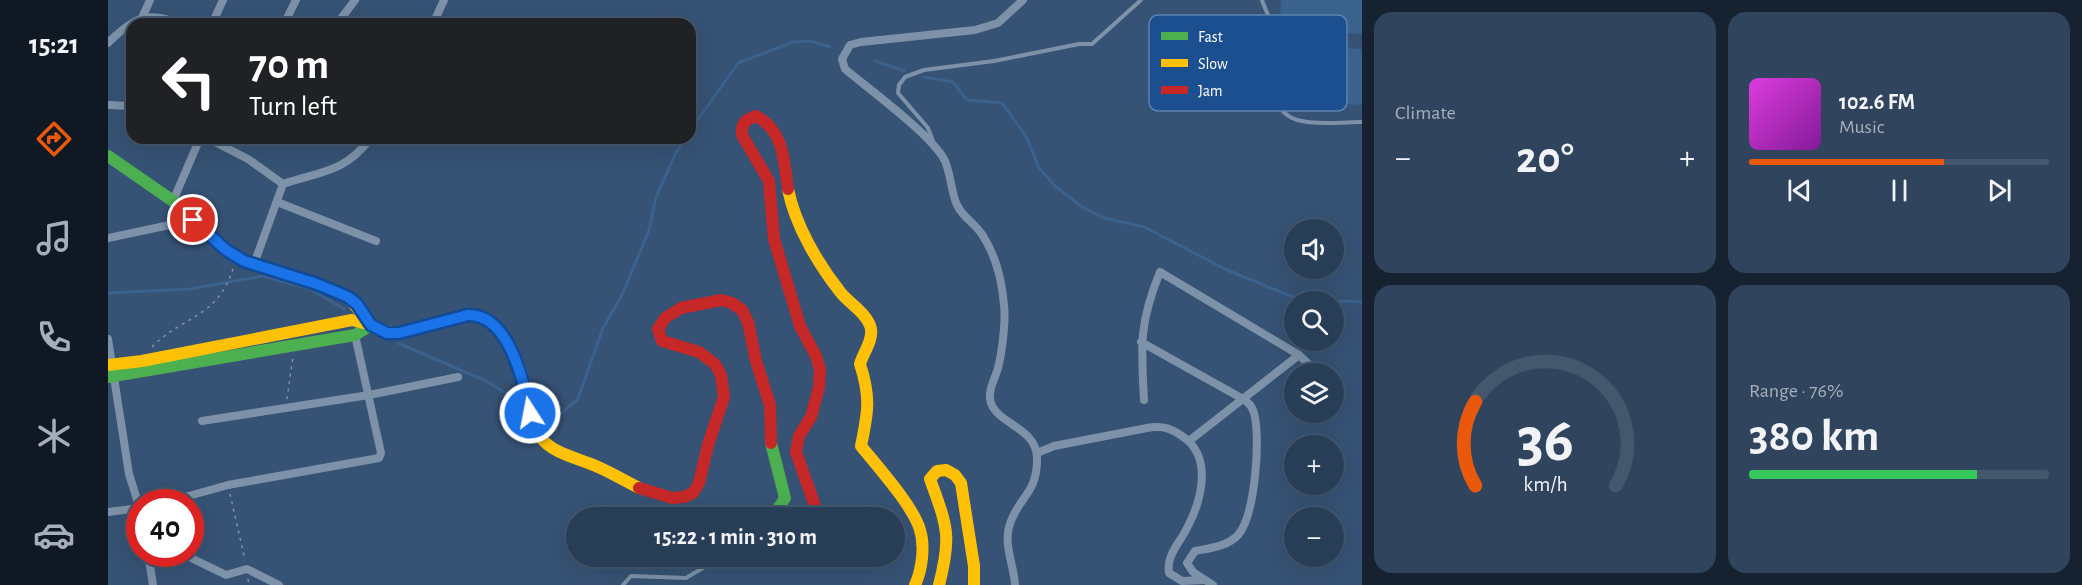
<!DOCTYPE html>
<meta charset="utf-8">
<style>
:root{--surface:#283e57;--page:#30455d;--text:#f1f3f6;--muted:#a5aeba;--line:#44576d;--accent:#ea580c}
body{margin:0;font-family:"Alegreya Sans",sans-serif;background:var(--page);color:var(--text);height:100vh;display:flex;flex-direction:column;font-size:22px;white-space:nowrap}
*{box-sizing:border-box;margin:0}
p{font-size:20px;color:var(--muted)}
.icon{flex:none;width:33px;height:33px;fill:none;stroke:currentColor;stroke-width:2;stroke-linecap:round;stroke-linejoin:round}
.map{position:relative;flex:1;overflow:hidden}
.drawer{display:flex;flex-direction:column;gap:12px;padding:12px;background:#162230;width:720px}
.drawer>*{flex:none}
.hud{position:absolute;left:18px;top:18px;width:570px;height:126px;border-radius:18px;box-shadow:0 6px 24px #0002,0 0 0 2px var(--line);background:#202124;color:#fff;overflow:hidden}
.fabs{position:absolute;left:1176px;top:219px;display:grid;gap:12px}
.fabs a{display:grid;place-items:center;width:60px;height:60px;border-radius:50%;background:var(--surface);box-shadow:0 6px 24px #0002,0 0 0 2px var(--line);font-size:30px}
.speed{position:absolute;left:18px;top:489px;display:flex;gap:12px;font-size:30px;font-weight:700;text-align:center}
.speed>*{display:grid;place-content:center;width:78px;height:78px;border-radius:50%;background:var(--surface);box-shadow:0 6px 24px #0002,0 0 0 2px var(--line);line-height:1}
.speed .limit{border:9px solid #d22;background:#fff;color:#111}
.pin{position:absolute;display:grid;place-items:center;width:51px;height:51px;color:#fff;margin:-26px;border:3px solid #fff;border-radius:50%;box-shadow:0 2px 6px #0007}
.me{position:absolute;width:66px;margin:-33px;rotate:349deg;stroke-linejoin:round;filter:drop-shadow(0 0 4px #0008)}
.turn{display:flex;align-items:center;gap:21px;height:126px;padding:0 24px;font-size:27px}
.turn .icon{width:78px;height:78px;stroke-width:2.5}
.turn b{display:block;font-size:42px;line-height:51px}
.big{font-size:45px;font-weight:700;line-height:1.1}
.drawer .widget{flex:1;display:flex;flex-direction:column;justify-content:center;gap:9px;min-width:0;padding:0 21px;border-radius:18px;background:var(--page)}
.drawer .dial{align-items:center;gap:0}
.dial svg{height:156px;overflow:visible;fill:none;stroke:var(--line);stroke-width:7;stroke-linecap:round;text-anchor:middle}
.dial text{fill:var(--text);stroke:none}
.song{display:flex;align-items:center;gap:18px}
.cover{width:72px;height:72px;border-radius:9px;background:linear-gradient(135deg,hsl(300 70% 55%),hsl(290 70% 35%))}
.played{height:6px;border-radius:3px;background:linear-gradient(90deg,var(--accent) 65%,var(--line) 65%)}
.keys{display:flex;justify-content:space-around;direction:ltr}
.heat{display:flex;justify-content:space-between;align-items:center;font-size:33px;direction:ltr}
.charge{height:9px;border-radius:4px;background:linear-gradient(90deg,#34c759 76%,var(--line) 0)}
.drawer .tiles{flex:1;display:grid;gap:12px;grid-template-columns:repeat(2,1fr)}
.trip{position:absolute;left:458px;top:507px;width:339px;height:60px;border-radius:30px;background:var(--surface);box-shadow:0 6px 24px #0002,0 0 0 2px var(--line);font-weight:700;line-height:60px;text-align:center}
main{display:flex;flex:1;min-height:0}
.menu{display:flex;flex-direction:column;width:108px;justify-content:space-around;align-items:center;background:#101923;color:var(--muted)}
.menu .icon{width:42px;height:42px}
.menu .active{color:var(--accent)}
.menu b{font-size:27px;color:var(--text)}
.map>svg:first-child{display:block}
</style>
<main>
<nav class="menu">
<b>15:21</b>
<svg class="icon active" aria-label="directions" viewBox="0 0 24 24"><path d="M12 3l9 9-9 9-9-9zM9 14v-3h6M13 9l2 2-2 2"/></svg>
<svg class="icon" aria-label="music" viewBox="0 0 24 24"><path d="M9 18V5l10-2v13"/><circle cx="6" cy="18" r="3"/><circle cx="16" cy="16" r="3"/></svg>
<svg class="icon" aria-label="phone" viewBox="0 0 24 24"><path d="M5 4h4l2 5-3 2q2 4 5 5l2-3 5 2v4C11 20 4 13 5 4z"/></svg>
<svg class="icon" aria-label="climate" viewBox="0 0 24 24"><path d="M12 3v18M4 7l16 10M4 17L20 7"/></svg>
<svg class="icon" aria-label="car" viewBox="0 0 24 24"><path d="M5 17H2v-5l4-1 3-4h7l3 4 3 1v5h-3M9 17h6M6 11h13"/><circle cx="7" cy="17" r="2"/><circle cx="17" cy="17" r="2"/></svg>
</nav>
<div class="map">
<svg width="1254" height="585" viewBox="0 0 1254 585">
<rect width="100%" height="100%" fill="#365274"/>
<g fill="#3b618d">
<polygon points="1173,0 1254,0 1254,34 1185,30 1172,19"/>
<polygon points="1190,46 1254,49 1254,105 1190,101 1178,90 1178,61 1182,51"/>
</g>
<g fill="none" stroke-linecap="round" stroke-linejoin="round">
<g stroke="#3b618d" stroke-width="3">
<polyline points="767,61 796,71"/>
<polyline points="816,77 845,82 859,100 894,103 918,136 931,168 947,186 974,207 996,218 1036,227 1119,270 1190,299 1254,302"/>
<polyline points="582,131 630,63 685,42 702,41 722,47"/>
<polyline points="0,293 82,289 155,276 202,289 236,309"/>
<polyline points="290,343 378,381 412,402"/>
<polyline points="435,415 449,417 470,399 495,328 515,293 541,230 548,197 568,153 578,138"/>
</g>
<g stroke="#7d92a8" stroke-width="1.5" stroke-dasharray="3 4.5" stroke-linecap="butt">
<path d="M44,347c31,-32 66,-28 82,-81"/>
<polyline points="179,399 185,356"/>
<polyline points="122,494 137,560"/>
<polyline points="140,579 141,585"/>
</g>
<g stroke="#7d92a8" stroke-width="4">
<path d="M1154,0c3,9 8,18 10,26 5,28 -11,77 20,92 17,8 51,4 70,4"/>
<polyline points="825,141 820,128 790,93 791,85 797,77 816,70 886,61 971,44 984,44 1033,0"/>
<polyline points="515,585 523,576 578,578 605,562 635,556"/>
</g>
<g stroke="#7d92a8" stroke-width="8">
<polyline points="33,20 42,0"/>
<polyline points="104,24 115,0"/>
<polyline points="176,24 188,0"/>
<polyline points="229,24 247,0"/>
<polyline points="325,24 336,0"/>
<path d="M0,43c23,-23 39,-34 71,-19"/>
<polyline points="0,105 24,106"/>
<polyline points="99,138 140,159 175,184"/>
<path d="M175,184c39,-13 61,-11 88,-46"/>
<polyline points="65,201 92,138"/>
<polyline points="169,202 268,241"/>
<polyline points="0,238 85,220"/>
<polyline points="146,264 175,184"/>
<polyline points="0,339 21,474 32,509"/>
<path d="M1033,342l102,57c6,4 9,7 11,14 7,25 1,103 -16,122 -11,12 -29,13 -43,16l-8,12 6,9 20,13"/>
<path d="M1036,400c-3,-54 -5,-77 16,-128l139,83 20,19"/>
<polyline points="94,421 261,395 350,377"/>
<polyline points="1081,441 1191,355"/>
<path d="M929,453l17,-7 93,-18c17,-3 26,1 39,11 26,21 15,62 2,87 -7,16 -22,28 -19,47l13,8 23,-1"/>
<polyline points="59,502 120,485 271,458 273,453 247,335"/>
<polyline points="0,512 32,508"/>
<polyline points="40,554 45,585"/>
<polyline points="75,554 118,575 139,569 171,585"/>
<path d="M907,585c-1,-19 -11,-39 -6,-58 8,-30 29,-32 28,-70 -1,-29 -39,-33 -46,-54 -4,-12 4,-24 7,-35 4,-16 8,-47 6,-63 -2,-24 -8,-49 -21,-69 -7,-12 -20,-18 -26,-31 -6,-13 -6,-30 -12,-44 -13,-26 -75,-71 -100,-92l-3,-10 8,-14 11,-3 114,-12 23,-7 25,-23"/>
</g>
<g stroke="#4caf50" stroke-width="12">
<polyline points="0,156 65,201 118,250 136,261 228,291 243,301"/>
<polyline points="0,377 247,335 263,325"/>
<polyline points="663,443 677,498 664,518"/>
</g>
<g stroke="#ffc107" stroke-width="12">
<path d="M680,189c7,36 30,75 53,104 9,11 27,21 30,36 2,12 -8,24 -11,35 11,34 8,48 1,82 16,20 53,61 59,84 5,16 2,40 -5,55"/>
<path d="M243,301c9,9 16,23 29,28 34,14 77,-26 106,-9 23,13 35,46 40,70 4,17 5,34 15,48 14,17 38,20 57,29 14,6 27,14 41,21"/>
<polyline points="0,365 34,361 244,320 263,325"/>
<path d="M831,585c13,-50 8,-59 -9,-106l7,-8 9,-1 9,5 6,8 13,83v19"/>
</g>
<g stroke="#c62828" stroke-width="12">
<path d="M680,189c-4,-27 -4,-59 -32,-73 -11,4 -15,7 -14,19l27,46 5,58 26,87 16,30 4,14 -1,17 -8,30 -12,19 -3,16 19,54 -1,12"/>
<polyline points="531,488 564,498 576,497 585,493 591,483 600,445 616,397 613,375 607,364 591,352 554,341 550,329 557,318 573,308 613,300 624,303 634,310 640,322 648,361 662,405 663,443"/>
</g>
</g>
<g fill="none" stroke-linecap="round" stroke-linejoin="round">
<g stroke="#114b97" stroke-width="15">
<path id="route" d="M85,220l33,30 18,11 73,23 31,13 9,7 14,21 16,8h12l69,-18c41,-1 56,67 62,98"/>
</g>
<use href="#route" stroke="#1a73e8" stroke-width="10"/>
</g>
<rect x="1041" y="15" width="198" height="96" rx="9" fill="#1b4f8f" stroke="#5f84b1" stroke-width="1.5"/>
<rect x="1053" y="32" width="27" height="8" fill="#4caf50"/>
<rect x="1053" y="59" width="27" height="8" fill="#ffc107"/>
<rect x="1053" y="86" width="27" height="8" fill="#c62828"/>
<g font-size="16" fill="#fff">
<text x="1090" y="42">Fast</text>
<text x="1090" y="69">Slow</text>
<text x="1090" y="96">Jam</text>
</g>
</svg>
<div class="fabs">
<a><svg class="icon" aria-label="sound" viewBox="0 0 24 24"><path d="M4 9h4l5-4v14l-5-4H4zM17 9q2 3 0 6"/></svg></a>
<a><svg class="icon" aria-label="search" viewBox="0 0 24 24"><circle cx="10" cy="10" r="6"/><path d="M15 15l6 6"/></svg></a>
<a><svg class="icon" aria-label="layers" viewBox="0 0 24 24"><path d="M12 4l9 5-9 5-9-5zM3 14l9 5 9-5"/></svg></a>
<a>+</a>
<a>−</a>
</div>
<div class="speed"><div class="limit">40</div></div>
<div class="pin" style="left:85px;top:220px;background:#d93025"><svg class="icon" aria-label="arrive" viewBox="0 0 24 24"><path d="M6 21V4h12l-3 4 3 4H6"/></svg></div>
<svg class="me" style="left:422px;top:413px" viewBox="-20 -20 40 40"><circle r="17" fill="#1a73e8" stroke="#fff" stroke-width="3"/><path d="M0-11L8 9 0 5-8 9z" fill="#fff"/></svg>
<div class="trip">15:22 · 1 min · 310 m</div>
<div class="hud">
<div class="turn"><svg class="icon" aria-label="left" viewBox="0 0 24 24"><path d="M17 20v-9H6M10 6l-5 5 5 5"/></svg><div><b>70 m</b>Turn left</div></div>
</div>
</div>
<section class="drawer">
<div class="tiles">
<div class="widget"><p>Climate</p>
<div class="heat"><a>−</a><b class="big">20°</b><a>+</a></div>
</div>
<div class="widget">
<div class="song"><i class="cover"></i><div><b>102.6 FM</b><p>Music</p></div></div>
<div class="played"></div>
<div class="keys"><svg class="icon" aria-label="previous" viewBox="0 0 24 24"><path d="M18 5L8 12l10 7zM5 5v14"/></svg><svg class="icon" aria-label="pause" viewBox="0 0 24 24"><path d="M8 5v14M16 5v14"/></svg><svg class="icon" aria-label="next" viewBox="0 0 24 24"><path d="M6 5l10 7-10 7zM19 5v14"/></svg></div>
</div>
<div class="widget dial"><svg viewBox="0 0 100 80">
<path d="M14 69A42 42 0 1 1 86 69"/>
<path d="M14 69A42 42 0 0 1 14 26" stroke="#ea580c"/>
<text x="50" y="56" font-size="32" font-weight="700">36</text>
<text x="50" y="72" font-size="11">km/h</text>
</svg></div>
<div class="widget"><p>Range · 76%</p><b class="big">380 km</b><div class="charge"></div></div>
</div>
</section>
</main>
